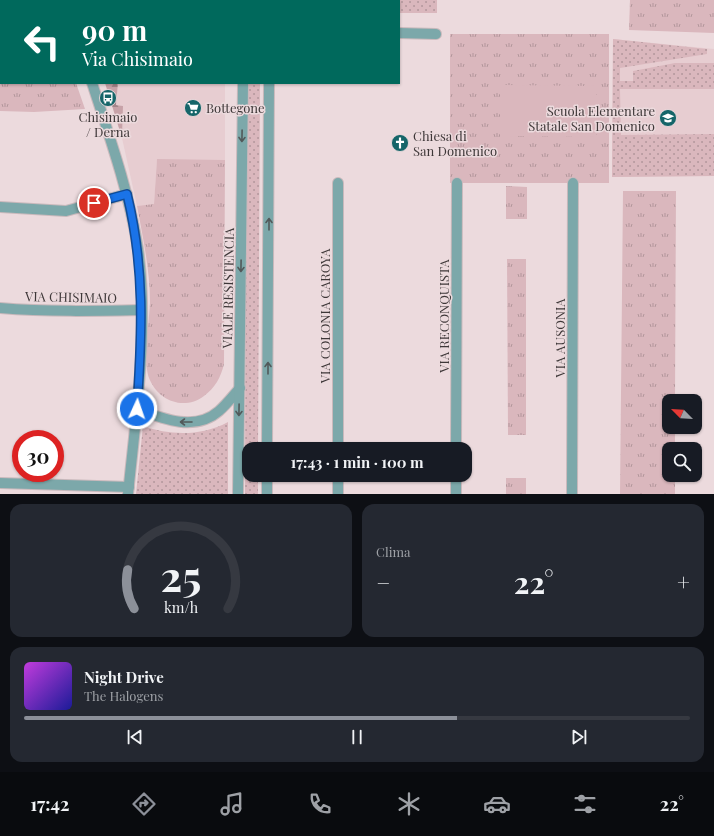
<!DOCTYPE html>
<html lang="it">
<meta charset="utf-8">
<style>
:root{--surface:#171b24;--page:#242831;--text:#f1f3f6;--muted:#9ea1a6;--line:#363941;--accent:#8c9099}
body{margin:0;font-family:"Playfair Display",serif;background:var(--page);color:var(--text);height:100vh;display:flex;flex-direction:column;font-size:15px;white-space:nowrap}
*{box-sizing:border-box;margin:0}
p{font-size:13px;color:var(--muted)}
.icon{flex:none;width:22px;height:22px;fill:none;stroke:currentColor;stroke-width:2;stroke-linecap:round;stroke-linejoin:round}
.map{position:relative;height:494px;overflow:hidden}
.drawer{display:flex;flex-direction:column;gap:10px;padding:10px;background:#0d0f14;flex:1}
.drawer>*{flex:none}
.top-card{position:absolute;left:0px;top:0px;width:400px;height:84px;box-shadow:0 1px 3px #0004;background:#00695c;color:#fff;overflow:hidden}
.needle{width:26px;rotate:294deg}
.fabs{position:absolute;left:662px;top:394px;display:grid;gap:8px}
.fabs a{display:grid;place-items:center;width:40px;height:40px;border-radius:8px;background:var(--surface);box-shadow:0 1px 3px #0004;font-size:20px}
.speed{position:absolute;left:12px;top:430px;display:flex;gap:8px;font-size:20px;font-weight:700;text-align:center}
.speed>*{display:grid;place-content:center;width:52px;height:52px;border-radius:50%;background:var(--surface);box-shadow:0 1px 3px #0004;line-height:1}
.speed .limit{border:6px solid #d22;background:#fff;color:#111}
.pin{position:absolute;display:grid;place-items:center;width:34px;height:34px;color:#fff;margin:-17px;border:2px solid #fff;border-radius:50%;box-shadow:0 1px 4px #0007}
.me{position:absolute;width:44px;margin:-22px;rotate:3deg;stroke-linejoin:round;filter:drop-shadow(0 0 3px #0008)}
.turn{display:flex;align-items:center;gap:14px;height:84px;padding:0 16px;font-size:18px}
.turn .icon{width:52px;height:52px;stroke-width:2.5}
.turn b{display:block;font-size:28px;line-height:34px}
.big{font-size:30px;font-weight:700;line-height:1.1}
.drawer .tile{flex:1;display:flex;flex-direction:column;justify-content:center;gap:6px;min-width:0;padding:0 14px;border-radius:12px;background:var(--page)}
.drawer .dial{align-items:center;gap:0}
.dial svg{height:104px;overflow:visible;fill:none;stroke:var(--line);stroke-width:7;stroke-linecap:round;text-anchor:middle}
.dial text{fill:var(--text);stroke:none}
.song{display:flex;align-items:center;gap:12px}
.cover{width:48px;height:48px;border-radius:6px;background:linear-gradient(135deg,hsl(290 70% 55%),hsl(240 70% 35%))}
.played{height:4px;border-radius:2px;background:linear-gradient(90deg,var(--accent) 65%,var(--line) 65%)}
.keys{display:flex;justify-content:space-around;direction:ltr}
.heat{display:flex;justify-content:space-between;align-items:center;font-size:22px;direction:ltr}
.drawer .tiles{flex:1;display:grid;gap:10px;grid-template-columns:1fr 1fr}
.tile:last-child{grid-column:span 2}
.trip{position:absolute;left:242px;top:442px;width:230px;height:40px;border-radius:12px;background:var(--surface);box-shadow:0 1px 3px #0004;font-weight:700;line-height:40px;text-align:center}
.menu{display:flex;height:64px;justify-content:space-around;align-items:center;background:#090b0e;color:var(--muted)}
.menu .icon{width:28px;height:28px}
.menu .active{color:var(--accent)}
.menu b{font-size:18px;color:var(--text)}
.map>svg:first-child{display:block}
</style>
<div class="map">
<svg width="714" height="494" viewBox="0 0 714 494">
<defs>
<pattern id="grass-dots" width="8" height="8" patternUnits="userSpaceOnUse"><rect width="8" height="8" fill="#dab7bd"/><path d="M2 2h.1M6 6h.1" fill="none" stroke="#b2969b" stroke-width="1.8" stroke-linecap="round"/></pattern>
<pattern id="forest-firs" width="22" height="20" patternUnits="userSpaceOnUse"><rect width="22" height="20" fill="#c7a2a8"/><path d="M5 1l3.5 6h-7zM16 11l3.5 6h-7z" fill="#a3858a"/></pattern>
<pattern id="park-tufts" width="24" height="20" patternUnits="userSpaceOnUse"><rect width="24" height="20" fill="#dab7bd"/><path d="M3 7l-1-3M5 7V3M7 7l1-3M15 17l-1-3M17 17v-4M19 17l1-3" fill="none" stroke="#b2969b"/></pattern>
</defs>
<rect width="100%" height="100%" fill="#ecdadd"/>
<g fill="#e7cdd1">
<polygon points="613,39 714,49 714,176 612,177"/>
<polygon points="118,83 225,83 225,160 157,160 154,205 137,206 122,138 123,106 116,105"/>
</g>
<g fill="url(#grass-dots)">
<polygon points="354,0 437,0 437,13 399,13 399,1 354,1"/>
<polygon points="613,39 707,49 707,54 620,68 620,81 633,81 633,71 675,63 714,63 714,89 620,89 621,135 714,134 714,176 612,177"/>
<polygon points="246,83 260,83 258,449 249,449 249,475 258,475 258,494 245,494"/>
<path d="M228,422v72h-92l7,-68c28,10 59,10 85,-4z"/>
</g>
<polygon fill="url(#forest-firs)" points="105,83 118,83 116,105 123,106 122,138"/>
<g fill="url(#park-tufts)">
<polygon points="0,0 49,1 1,1 1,83 76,83 85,109 34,112 0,111"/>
<polygon points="630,0 714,0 714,33 629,30"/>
<rect x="450" y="34" width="159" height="149"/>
<path d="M157,159l68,1 -1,204c-3,13 -9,24 -20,32 -20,15 -46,5 -55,-18 -6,-15 0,-56 1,-75 0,-33 -7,-65 -13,-97l17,-2z"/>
<polygon points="506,186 527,187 527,219 506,219"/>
<polygon points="623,191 676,191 675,401 669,401 669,427 675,427 675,449 669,449 669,475 675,475 675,494 620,494"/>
<polygon points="507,259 526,259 526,435 508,435"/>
<rect x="506" y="478" width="20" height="16"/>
</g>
<polygon fill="#dab7bd" points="500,85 596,86 596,137 500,136"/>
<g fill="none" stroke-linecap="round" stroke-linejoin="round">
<g stroke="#c9b9bc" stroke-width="12">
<g id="minor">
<polyline points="64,0 64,1"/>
<polyline points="399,33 436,34"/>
<path d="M92,83c18,55 37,109 46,166 11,80 -2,165 -10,245"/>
<polyline points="0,207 66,211 127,194"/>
<path d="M0,308c47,4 94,3 142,2"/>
<path d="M137,409c26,10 58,23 82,2 8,-7 14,-15 21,-23"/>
<polyline points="267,449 269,83"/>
<polyline points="338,449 338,183"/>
<polyline points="456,449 457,183"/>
<polyline points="0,483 129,487"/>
<polyline points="238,494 243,83"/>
<polyline points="267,494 267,475"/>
<polyline points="338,494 338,475"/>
<polyline points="456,494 456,475"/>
<polyline points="572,494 573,183"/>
</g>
</g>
<use href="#minor" stroke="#7ca8aa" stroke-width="10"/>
</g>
<defs><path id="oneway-shaft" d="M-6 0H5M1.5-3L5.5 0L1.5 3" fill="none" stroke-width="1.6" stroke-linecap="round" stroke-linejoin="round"/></defs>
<g stroke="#51595a">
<use href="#oneway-shaft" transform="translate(242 136) rotate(91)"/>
<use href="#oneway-shaft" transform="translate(269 224) rotate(-90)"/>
<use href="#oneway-shaft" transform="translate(241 266) rotate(91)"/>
<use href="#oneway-shaft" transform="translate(268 368) rotate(-90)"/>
<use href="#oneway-shaft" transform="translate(239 410) rotate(91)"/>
<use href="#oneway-shaft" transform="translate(186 422) rotate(180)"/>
</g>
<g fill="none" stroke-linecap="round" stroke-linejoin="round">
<g stroke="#114b97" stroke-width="10">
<path id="route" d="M94,203l33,-9c18,74 15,140 10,215"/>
</g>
<use href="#route" stroke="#1a73e8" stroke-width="7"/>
</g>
<defs>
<g id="bus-disc" transform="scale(0.9)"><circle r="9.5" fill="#156569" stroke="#ecdadd"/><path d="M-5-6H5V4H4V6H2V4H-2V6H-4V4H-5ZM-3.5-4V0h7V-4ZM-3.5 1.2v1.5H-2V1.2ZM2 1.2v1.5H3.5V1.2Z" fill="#fff"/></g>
<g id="supermarket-disc" transform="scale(0.9)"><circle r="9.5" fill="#156569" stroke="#ecdadd"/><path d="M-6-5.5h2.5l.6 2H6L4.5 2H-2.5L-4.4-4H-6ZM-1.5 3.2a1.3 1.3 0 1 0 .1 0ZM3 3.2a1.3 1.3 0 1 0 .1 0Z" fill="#fff"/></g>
<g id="school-disc" transform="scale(0.9)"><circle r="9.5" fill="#156569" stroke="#ecdadd"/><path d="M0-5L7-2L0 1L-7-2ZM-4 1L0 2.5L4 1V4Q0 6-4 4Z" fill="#fff"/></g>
<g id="church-disc" transform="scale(0.9)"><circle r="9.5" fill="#156569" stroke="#ecdadd"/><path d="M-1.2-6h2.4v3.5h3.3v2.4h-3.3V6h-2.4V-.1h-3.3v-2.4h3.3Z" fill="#fff"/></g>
</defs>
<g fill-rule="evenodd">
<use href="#bus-disc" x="108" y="98"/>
<use href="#supermarket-disc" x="193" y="108"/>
<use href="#school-disc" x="668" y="118"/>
<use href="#church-disc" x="400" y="143"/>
</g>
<g text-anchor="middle" stroke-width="3" stroke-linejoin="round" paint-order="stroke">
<g font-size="13" fill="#3e3738" stroke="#ecdadd" text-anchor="start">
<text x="206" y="113">Bottegone</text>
<text x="655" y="116" text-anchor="end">Scuola Elementare<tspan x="655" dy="15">Statale San Domenico</tspan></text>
<text x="108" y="122" text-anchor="middle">Chisimaio<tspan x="108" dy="15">/ Derna</tspan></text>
<text x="413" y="141">Chiesa di<tspan x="413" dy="15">San Domenico</tspan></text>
</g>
<g font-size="13" fill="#3e3738" stroke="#ecdadd">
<text transform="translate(228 288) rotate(-89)" y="5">VIALE RESISTENCIA</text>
<text transform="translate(71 297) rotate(1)" y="5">VIA CHISIMAIO</text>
<text transform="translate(325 316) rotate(-90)" y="5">VIA COLONIA CAROYA</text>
<text transform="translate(444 316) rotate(-90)" y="5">VIA RECONQUISTA</text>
<text transform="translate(560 338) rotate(-90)" y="5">VIA AUSONIA</text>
</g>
</g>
</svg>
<div class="fabs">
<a><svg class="needle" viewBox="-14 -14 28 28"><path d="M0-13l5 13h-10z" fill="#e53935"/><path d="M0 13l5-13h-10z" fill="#9ea1a6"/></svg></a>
<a><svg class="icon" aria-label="search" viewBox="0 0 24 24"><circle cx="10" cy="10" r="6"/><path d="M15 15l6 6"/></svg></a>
</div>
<div class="speed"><div class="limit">30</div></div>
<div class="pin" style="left:94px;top:203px;background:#d93025"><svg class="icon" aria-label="arrive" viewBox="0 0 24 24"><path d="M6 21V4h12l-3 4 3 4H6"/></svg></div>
<svg class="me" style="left:137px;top:409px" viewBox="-20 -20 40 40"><circle r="17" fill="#1a73e8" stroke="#fff" stroke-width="3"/><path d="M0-11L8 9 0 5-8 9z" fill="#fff"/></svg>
<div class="trip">17:43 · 1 min · 100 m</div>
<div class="top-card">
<div class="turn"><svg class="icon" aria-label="left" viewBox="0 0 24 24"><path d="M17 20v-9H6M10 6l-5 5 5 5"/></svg><div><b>90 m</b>Via Chisimaio</div></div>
</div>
</div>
<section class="drawer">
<div class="tiles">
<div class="tile dial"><svg viewBox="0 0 100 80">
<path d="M14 69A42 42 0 1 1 86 69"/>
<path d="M14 69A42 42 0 0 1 9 39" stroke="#8c9099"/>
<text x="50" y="56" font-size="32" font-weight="700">25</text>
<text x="50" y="72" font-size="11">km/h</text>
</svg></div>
<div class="tile"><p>Clima</p>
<div class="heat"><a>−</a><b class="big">22°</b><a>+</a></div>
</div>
<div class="tile">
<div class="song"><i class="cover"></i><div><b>Night Drive</b><p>The Halogens</p></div></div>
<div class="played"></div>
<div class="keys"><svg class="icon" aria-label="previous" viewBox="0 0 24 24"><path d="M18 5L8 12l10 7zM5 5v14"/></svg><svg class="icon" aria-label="pause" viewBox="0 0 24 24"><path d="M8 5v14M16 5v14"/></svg><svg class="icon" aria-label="next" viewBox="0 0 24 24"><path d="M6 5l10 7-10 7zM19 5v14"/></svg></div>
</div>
</div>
</section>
<nav class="menu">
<b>17:42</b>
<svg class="icon active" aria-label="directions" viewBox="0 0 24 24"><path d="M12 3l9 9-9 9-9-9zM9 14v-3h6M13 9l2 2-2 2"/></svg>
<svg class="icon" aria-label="music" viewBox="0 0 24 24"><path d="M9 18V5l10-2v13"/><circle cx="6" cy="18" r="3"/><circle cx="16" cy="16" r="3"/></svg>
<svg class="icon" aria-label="phone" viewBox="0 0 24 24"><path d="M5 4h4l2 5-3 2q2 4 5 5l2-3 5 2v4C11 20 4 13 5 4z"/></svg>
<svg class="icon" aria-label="climate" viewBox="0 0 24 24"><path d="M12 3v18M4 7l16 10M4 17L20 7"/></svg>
<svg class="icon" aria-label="car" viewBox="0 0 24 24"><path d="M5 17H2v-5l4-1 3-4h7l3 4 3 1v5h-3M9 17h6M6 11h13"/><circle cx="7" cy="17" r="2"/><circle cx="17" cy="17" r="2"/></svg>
<svg class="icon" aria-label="filters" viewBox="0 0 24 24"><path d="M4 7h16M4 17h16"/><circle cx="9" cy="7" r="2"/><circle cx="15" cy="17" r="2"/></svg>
<b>22°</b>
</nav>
